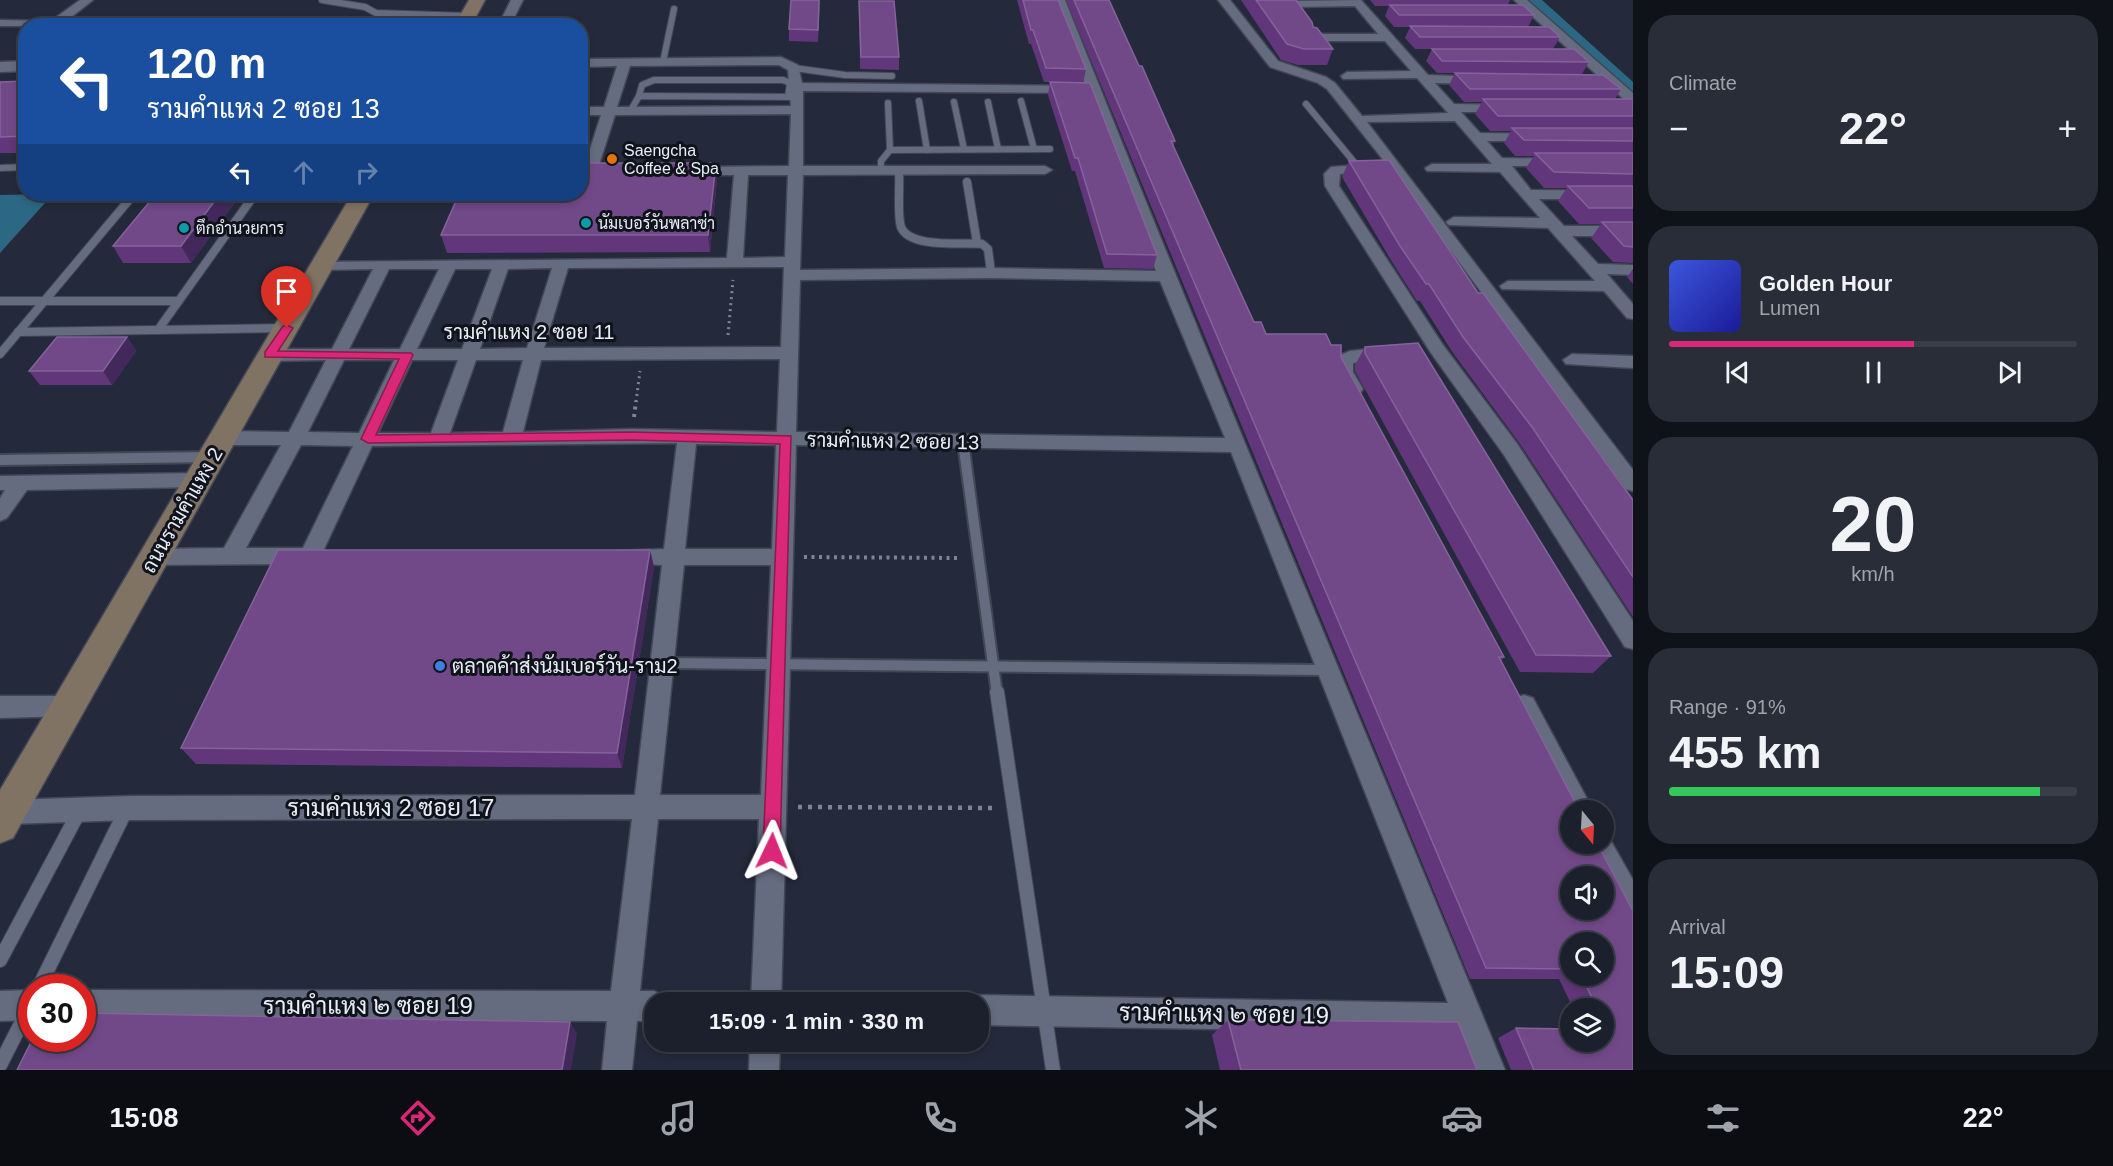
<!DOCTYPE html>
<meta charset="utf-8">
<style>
:root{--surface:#1b202c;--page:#282d38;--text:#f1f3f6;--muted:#a0a3a9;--line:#393e48;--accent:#db2777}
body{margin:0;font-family:Arial,Sarabun,sans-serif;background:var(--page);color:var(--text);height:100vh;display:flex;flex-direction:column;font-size:22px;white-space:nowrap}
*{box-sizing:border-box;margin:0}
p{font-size:20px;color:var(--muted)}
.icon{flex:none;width:33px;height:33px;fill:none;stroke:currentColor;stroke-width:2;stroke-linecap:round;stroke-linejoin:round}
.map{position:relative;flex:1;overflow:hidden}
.sheet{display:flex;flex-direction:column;gap:15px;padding:15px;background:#0f1218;width:480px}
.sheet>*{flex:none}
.banner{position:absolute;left:18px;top:18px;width:570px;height:183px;border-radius:24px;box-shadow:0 3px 9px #0003,0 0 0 2px var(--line);background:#1a4fa0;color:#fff;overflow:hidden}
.needle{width:39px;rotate:162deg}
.controls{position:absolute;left:1560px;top:800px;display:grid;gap:12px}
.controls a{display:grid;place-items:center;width:54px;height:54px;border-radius:50%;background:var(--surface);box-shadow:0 3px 9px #0003,0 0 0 2px var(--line);font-size:30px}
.speed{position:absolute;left:18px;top:974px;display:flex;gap:12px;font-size:30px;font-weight:700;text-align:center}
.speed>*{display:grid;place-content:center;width:78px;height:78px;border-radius:50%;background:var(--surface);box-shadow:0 3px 9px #0003,0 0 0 2px var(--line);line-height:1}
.speed .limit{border:9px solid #d22;background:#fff;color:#111}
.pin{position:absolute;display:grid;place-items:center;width:51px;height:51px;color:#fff;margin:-62px -26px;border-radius:50% 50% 50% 0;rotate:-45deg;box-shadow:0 0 6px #0007}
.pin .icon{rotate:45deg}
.me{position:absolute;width:66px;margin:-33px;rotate:2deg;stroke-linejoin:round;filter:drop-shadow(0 0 4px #0008)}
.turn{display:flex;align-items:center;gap:21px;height:126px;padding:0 30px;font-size:27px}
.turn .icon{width:78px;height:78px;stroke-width:2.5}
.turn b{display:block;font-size:42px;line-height:51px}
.lanes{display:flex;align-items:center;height:57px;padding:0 30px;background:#0003;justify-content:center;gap:30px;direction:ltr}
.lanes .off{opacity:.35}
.big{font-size:45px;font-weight:800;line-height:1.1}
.sheet .tile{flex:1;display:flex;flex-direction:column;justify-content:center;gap:9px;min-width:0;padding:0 21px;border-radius:24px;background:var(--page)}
.sheet .dial{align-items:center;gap:0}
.dial b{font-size:78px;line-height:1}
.song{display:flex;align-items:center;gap:18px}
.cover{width:72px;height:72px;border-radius:9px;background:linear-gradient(135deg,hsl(230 70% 55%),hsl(240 70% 35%))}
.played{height:6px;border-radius:3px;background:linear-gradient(90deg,var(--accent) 60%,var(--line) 60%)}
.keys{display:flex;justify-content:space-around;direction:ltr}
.heat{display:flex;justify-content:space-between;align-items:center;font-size:33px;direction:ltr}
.charge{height:9px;border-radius:4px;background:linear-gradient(90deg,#34c759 91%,var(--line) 0)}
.trip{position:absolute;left:644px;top:992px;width:345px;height:60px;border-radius:24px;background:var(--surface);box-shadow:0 3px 9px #0003,0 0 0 2px var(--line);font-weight:800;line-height:60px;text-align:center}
.menu{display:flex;height:96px;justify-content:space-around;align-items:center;background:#0b0d12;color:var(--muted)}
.menu .icon{width:42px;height:42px}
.menu .current{color:var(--accent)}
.menu b{font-size:27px;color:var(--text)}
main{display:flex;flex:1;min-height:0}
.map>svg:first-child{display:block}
</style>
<main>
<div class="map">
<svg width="1633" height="1070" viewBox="0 0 1633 1070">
<rect width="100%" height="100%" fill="#242a3b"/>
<polygon fill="#2c6884" points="53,194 0,253 0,195"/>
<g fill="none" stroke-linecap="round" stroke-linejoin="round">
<polygon fill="#2c6884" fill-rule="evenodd" points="1527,0 1542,0 1633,82 1633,95 1628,93"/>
<g stroke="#424755" stroke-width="8">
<g id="service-far3">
<polyline points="322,0 365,7 376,13 467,16"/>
<polyline points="663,62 674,9"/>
<polyline points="794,68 845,75 892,76"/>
<polyline points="639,96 642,85 654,80 783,80 790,83 788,97"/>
<polyline points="919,101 927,150"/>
<polyline points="1021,101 1034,149"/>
<polyline points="954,102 964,149"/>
<polyline points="988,102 998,149"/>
<polyline points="1306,104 1359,168"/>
<polyline points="631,110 639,96 798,97"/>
<polyline points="890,150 1050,149"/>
<polyline points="0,168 26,167"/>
<polyline points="881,171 881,161 890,150 888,103"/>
<polyline points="899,171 899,176"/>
</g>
</g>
<g stroke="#424755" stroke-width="10">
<g id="service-far2">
<path d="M899,174c1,13 -2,42 2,53 9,22 62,15 81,17l6,5 3,24"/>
<polyline points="967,182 977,243"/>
<polyline points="0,301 178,301"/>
<polyline points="158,330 255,194"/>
<polyline points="18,332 287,328"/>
<polyline points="0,354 134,194"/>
</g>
</g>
<g stroke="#424755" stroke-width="14">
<g id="service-far1">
<polyline points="963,442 997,694"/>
<polyline points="0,460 210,457"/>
<polyline points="662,663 1329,670"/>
</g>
</g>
<g stroke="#424755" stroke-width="16">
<g id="service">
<polyline points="997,692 1053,1070"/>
<polyline points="0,960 80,810"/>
<polyline points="39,987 127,808"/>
<polyline points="0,1065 29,1008"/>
</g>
</g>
<g stroke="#424755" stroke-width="3">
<g id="minor">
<polygon points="80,0 93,0 65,22 87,23 92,26 0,26 0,20 51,21"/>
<polygon points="511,0 523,0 510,26 498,26"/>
<path d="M1053,0h12c142,358 294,715 440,1070h-30l-15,-37 -482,-8v-23h-12l12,-7 470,8 -217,-551 -435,-7 -15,557h-30l8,-183h-101l-18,172h14l10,5 3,6h-13v19h-17l-5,49h-30l5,-49 -525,-1v-30l529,1 21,-172 -501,1 -123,4 -8,-3v-18l8,-3 123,-4 504,-1 27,-230 -47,-2 -3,-6 3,-6 49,-2 13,-106 -305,3 -54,116 -8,2 -156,1 -8,-2 -3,-6 3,-6 8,-2 70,-1 57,-103h-57l-7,-2 -3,-5 3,-5 7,-2 65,1 37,-72 -56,1 -9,-6 9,-6h62l41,-80 -52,1 -8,-5 2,-3 412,-4 7,-83h-46l-7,-4 7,-4 101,-1 2,-52 -176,1 -18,56 -2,3h-10l-2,-3 18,-56h-21v-8h24l13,-41 -37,1v-8l201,-2 17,8 4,18 280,3v6l-5,1 -274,-2v75h242l7,4 -7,4 -242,1 -3,95 191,-2 165,3zM779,65l9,5 3,36 -174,1 13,-41zM748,175h40l-3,82 -42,1zM784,267l-3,80 -237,1 24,-80zM552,268l-25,80 -47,1 28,-80zM389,269h50l-39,80h-51zM455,269h37l-30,80h-45zM991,278l169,3 65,157 -429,-6 4,-152zM780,359l-3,73 -145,-3 -109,3 18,-72zM344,360h50l-35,73 -51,-1zM412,360h46l-27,73h-53zM476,360h47l-20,72 -53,1zM696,444l80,1 -4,104h-87zM301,445l52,1 -50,102h-57zM684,565h87l-10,230h-101z"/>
<polygon points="1218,0 1230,0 1278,61 1326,77 1335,83 1362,116 1448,113 1417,78 1343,79 1341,76 1347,72 1411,71 1385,41 1309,41 1309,35 1313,34 1378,34 1355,6 1294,7 1288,4 1294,1 1361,0 1428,75 1485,77 1487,80 1481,84 1435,83 1454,104 1511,105 1513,108 1506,112 1461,112 1480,133 1540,134 1542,137 1535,141 1487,141 1502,158 1562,159 1562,165 1557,166 1512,166 1531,190 1633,191 1633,199 1539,199 1564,226 1633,226 1633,236 1572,236 1598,264 1633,265 1633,275 1607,274 1633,304 1633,319 1627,318 1604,291 1502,289 1500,286 1508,281 1595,281 1548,228 1449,225 1446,222 1454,217 1540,218 1500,172 1427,171 1425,168 1432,164 1492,164 1455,121 1367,122 1633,470 1633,491 1626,489 1392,171 1327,89 1318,83 1270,67"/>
<polygon points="1514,0 1527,0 1633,93 1633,104 1628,103"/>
<polygon points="1372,164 1379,168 1377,171 1340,174 1339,186 1443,345 1518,445 1633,621 1633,649 1625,647 1504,455 1431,353 1325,186 1324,174 1331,167"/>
<polygon points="1388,347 1397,353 1394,357 1353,363 1353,372 1363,389 1360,393 1348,393 1335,372 1338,356 1350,351"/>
<polygon points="1572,354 1633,356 1633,368 1566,364 1563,360"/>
<polygon points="198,473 205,475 208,480 205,485 198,487 27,490 7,518 0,521 0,498 5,490 0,490 0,476"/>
<polygon points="1524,695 1533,698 1593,810 1570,810 1570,818 1512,705 1515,698"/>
<polygon points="0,696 68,696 77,699 80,706 77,713 68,716 0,718"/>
<polygon points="1604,832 1607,834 1633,880 1633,922 1623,918 1585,843 1604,843"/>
<polygon points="32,990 32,1020 0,1021 0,991"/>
<polygon points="750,1041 780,1041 779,1070 749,1070"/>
</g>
</g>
<g stroke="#424755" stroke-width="3">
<polygon id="tertiary" points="26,61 26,71 0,72 0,62"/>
</g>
<g stroke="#424755" stroke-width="3">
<g id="secondary">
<polygon points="469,0 485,0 471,26 454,26"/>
<polygon points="352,194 374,194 13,838 0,843 0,790"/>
</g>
</g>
<g stroke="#7f8492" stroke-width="3" stroke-dasharray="2 4" stroke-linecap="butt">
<polyline points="728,335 733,280"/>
<polyline points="636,402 640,371"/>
</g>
<g stroke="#7f8492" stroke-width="4" stroke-dasharray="3 4.5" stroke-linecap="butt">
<polyline points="634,417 636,401"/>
<polyline points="804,557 961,558"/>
</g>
<polyline stroke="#7f8492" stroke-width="4.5" stroke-dasharray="4 6" stroke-linecap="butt" points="798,807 997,808"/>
<use href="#service-far3" stroke="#656c80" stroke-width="6"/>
<use href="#service-far2" stroke="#656c80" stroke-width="8"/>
<use href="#service-far1" stroke="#656c80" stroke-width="10"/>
<use href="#service" stroke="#656c80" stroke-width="14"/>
<use href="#minor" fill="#656c80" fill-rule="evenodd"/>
<use href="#tertiary" fill="#656c80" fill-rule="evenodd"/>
<use href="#secondary" fill="#817363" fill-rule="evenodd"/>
</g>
<g fill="#62367a" fill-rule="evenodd">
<polygon points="820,0 818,42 789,41 789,29"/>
<polygon points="1017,0 1058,0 1086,69 1083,83 1157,255 1153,269 1104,268 1075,171 1072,171 1048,95 1050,82 1044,82 1031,44 1029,44"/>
<path d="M1066,0h43l30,66h3l14,32 19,43 -2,6 81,175h7l5,12h60l5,11h10v12l163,300 -3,4 78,149h-9v33h27l36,68v159h-122l-13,-32 18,-10 54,1v12h34v-33h-31l-14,-29h-89zM1570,876h34v33h-34zM1570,942h34v33h-34z"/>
<polygon points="1241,0 1296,0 1313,27 1333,49 1327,65 1298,65 1281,60"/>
<polygon points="1370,0 1510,0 1508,5 1534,15 1528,27 1560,37 1553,49 1415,49 1405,38 1410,27 1394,27 1385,16 1389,6 1375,6"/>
<polygon points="859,1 899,57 899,70 860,69"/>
<polygon points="1432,49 1589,62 1582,74 1621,89 1615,99 1633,99 1633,263 1613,262 1591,238 1601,224 1579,224 1558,201 1567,188 1544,188 1526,168 1534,156 1515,156 1504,143 1511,131 1490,131 1475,114 1482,102 1464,102 1449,85 1455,73 1437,73 1426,61"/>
<polygon points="26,81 26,153 0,153 0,82"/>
<polygon points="1349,161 1478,293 1633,500 1633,617 1520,444 1453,353 1420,301 1417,301 1392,262 1342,177"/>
<polygon points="717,180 710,252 447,253 441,235"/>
<polygon points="156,194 241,194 191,263 123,263 113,246"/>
<polygon points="1633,269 1633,284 1627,277"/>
<polygon points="127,337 136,351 112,385 40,385 29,371"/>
<polygon points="1365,347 1611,656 1593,673 1520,672 1355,371 1355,365"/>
<polygon points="650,550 654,567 622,768 196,764 181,748"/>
<polygon points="1228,1020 1477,1070 1220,1070 1212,1035"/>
</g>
<g fill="#43295b">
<polygon points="716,163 717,180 710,252 708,235"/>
<polygon points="220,194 241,194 191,263 181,246"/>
<polygon points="127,337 136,351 112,385 103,371"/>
<polygon points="650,550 654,567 622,768 617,753"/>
<polygon points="570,1022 577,1033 571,1070 562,1070"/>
</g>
<g fill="#714988" stroke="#84639a" stroke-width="1.5" fill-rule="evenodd">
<polygon points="791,0 819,0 818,30 789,29"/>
<polygon points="1023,0 1058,0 1086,69 1046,68 1033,30 1031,30"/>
<path d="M1074,0h35l30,66h3l14,32 19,43h-4l83,181h7l5,12h60l5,11h10v12l163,300h-5l80,153h-9v33h27l36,68v159h-99l-18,-42 54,1v12h34v-12h4l-4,-9v-12h-7l-16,-33h23v-33h-34v27l-84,-1zM1570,876h34v33h-34z"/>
<polygon points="1256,0 1296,0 1312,22 1313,27 1317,28 1333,49 1304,49 1287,44"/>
<polygon points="859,1 894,1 899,57 861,57"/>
<polygon points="1390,5 1523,5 1534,15 1399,15"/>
<polygon points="1410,26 1549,27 1560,37 1420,37"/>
<polygon points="1432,49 1574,49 1589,62 1442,61"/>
<polygon points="1455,73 1603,75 1621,89 1470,89"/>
<polygon points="26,81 26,136 0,137 0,82"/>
<polygon points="1050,82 1090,83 1157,255 1107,254 1078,158 1075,158"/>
<polygon points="1483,99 1633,99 1633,116 1498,116"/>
<polygon points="1512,128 1633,128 1633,141 1524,140"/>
<polygon points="1535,153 1633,153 1633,174 1554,172"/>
<polygon points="1389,160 1478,293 1483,293 1633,500 1633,577 1532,427 1463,337 1429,284 1426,284 1400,246 1349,161"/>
<polygon points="580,163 716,163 708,235 441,235 459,194 580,194"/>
<polygon points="1568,186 1633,186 1633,208 1589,208"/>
<polygon points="156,194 220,194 181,246 113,246"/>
<polygon points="1602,222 1633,222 1633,247 1624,246"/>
<polygon points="57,337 127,337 103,371 29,371"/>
<polygon points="1418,343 1611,656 1536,655 1365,353 1365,347"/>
<polygon points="278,550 650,550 617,753 181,748"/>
<polygon points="82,1013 570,1022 562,1070 17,1070 33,1038 82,1038"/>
<polygon points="1228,1020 1458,1022 1477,1070 1241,1070"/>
</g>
<polygon fill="#db2777" stroke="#8e194d" stroke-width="1.5" points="287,325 293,328 278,351 411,353 413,355 376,435 632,432 791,436 780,851 778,857 772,859 766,857 763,851 780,444 632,440 368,443 361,439 399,359 265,357 265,352 283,326"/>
<circle fill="#e8710a" stroke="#10131b" stroke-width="2" cx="612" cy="159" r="6"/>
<g fill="#0f9aa8" stroke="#10131b" stroke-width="2">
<circle cx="586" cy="223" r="6"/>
<circle cx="184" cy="228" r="6"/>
</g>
<circle fill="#3f7fe0" stroke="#10131b" stroke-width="2" cx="440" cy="666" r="6"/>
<g text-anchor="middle" stroke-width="6" stroke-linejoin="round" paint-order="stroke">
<g font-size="16" fill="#e9edf8" stroke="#10131b" text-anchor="start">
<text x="624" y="156">Saengcha<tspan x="624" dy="18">Coffee &amp; Spa</tspan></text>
<text x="598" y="229">นัมเบอร์วันพลาซ่า</text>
<text x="196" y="234">ตึกอำนวยการ</text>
</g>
<g font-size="20" fill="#e9edf8" stroke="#10131b">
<text x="529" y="339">รามคำแหง 2 ซอย 11</text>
<text transform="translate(893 441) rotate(1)" y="7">รามคำแหง 2 ซอย 13</text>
<text transform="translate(182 510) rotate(-60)" y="7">ถนนรามคำแหง 2</text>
</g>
<g font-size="20" fill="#e9edf8" stroke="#10131b" text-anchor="start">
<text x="452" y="673">ตลาดค้าส่งนัมเบอร์วัน-ราม2</text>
</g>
<g font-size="24" fill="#e9edf8" stroke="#10131b">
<text x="391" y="816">รามคำแหง 2 ซอย 17</text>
<text x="368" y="1014">รามคำแหง ๒ ซอย 19</text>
<text transform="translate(1224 1014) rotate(1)" y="8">รามคำแหง ๒ ซอย 19</text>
</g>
</g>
</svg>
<div class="controls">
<a><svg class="needle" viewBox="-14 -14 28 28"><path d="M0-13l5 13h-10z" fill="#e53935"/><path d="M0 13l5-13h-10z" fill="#a0a3a9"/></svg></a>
<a><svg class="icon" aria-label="sound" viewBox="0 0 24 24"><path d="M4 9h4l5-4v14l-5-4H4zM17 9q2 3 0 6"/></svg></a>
<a><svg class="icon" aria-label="search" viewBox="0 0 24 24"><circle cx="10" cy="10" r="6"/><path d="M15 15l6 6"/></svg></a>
<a><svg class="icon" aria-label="layers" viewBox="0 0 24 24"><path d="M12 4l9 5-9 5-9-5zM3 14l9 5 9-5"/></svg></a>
</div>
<div class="speed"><div class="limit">30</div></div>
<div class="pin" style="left:287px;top:328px;background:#d93025"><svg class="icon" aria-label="arrive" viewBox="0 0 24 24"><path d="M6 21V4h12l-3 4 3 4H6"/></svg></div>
<svg class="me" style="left:772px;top:851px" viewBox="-20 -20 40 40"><path d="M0-17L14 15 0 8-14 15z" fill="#db2777" stroke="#fff" stroke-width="4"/></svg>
<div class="trip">15:09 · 1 min · 330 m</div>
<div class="banner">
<div class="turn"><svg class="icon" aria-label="left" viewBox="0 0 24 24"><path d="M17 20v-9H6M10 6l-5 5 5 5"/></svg><div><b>120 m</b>รามคำแหง 2 ซอย 13</div></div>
<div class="lanes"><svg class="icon" aria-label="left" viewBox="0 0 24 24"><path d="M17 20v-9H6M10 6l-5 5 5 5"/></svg><svg class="icon off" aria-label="ahead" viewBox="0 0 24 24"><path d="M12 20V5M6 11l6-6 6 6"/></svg><svg class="icon off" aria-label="right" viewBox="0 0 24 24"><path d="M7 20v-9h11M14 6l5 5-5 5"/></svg></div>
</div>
</div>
<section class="sheet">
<div class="tile"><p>Climate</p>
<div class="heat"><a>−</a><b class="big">22°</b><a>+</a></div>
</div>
<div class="tile">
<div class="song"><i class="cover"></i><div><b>Golden Hour</b><p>Lumen</p></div></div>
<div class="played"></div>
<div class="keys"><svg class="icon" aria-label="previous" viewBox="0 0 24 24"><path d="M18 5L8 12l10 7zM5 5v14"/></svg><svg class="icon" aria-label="pause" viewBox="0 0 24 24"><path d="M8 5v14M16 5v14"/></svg><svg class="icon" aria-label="next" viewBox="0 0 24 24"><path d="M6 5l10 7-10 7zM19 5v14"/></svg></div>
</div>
<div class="tile dial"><b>20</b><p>km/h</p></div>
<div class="tile"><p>Range · 91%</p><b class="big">455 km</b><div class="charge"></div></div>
<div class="tile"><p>Arrival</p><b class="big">15:09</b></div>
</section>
</main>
<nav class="menu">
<b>15:08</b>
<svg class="icon current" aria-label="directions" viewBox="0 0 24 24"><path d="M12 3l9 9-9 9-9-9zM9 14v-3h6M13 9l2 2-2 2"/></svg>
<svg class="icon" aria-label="music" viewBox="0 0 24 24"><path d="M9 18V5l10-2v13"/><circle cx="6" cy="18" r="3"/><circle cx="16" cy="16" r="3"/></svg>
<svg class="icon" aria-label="phone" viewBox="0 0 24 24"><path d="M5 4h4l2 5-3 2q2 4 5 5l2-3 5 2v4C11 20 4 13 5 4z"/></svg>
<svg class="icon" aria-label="climate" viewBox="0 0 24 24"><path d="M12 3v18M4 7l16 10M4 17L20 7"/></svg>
<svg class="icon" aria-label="car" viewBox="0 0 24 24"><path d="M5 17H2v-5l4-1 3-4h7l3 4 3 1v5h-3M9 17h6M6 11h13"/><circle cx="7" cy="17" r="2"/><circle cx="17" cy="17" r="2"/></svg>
<svg class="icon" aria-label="filters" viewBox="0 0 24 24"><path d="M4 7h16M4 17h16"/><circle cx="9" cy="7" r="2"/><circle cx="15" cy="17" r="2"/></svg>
<b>22°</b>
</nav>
